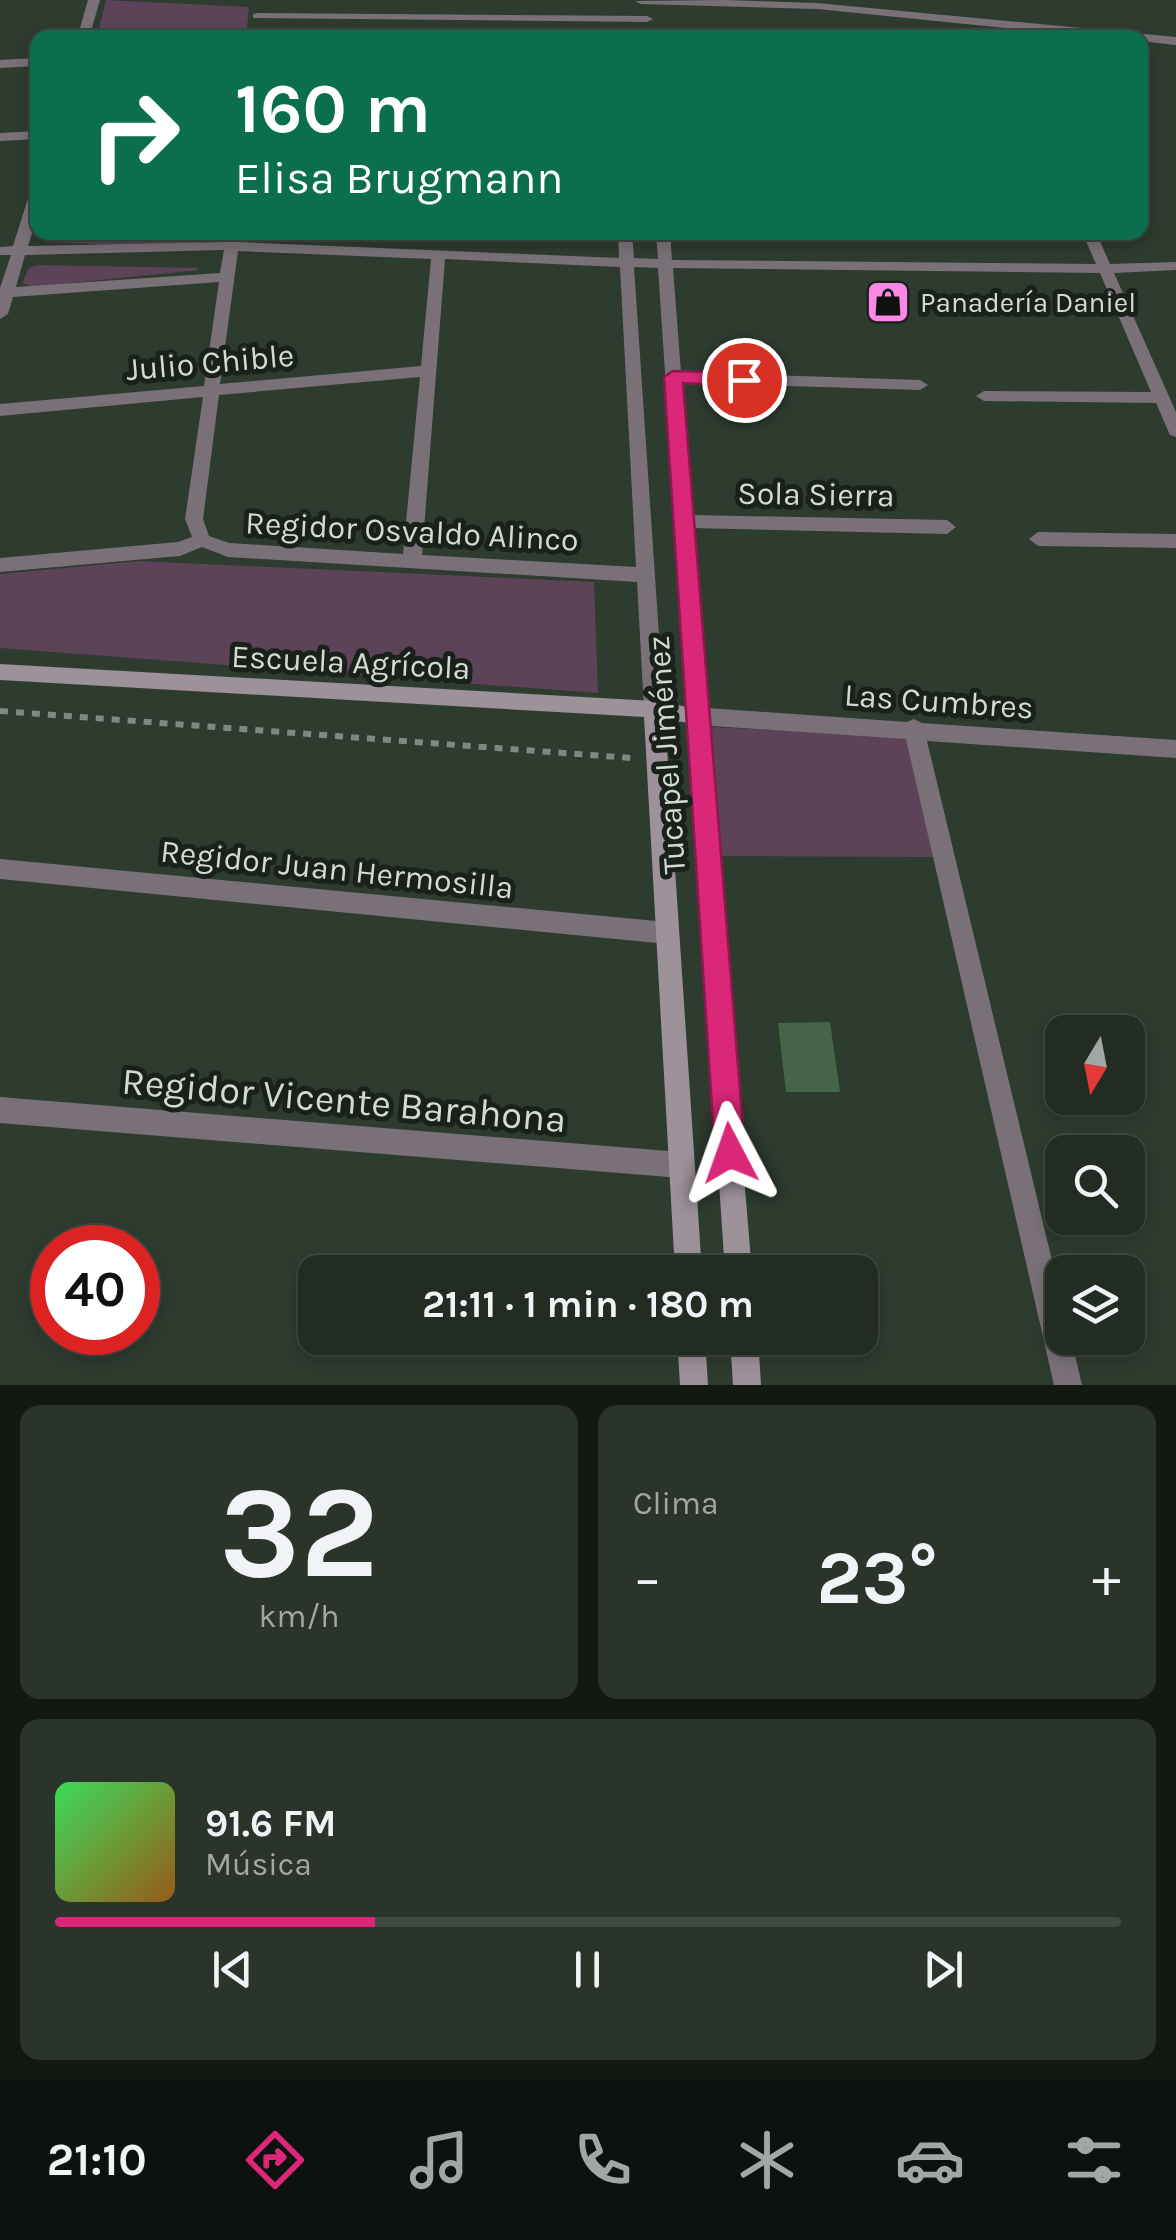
<!DOCTYPE html>
<html lang="es">
<meta charset="utf-8">
<style>
:root{--surface:#222c23;--page:#2a342b;--text:#f1f3f6;--muted:#a2a7a6;--line:#3f4841;--accent:#db2777}
body{margin:0;font-family:Karla,sans-serif;background:var(--page);color:var(--text);height:100vh;display:flex;flex-direction:column;font-size:38px;white-space:nowrap}
*{box-sizing:border-box;margin:0}
p{font-size:32px;color:var(--muted)}
.icon{flex:none;width:55px;height:55px;fill:none;stroke:currentColor;stroke-width:2;stroke-linecap:round;stroke-linejoin:round}
.map{position:relative;height:1385px;overflow:hidden}
.sheet{display:flex;flex-direction:column;gap:20px;padding:20px;background:#131813;flex:1}
.sheet>*{flex:none}
.banner{position:absolute;left:30px;top:30px;width:1118px;height:210px;border-radius:20px;box-shadow:0 5px 15px #0003,0 0 0 2px var(--line);background:#0b6e4f;color:#fff;overflow:hidden}
.needle{width:65px;rotate:190deg}
.controls{position:absolute;left:1045px;top:1015px;display:grid;gap:20px}
.controls a{display:grid;place-items:center;width:100px;height:100px;border-radius:20px;background:var(--surface);box-shadow:0 5px 15px #0003,0 0 0 2px var(--line);font-size:50px}
.speed{position:absolute;left:30px;top:1225px;display:flex;gap:20px;font-size:50px;font-weight:700;text-align:center}
.speed>*{display:grid;place-content:center;width:130px;height:130px;border-radius:50%;background:var(--surface);box-shadow:0 5px 15px #0003,0 0 0 2px var(--line);line-height:1}
.speed .limit{border:15px solid #d22;background:#fff;color:#111}
.pin{position:absolute;display:grid;place-items:center;width:85px;height:85px;color:#fff;margin:-42px;border:5px solid #fff;border-radius:50%;box-shadow:0 2px 10px #0007}
.me{position:absolute;width:110px;margin:-55px;rotate:356deg;stroke-linejoin:round;filter:drop-shadow(0 0 8px #0008)}
.turn{display:flex;align-items:center;gap:35px;height:210px;padding:0 40px;font-size:45px}
.turn .icon{width:130px;height:130px;stroke-width:2.5}
.turn b{display:block;font-size:70px;line-height:85px}
.big{font-size:75px;font-weight:700;line-height:1.1}
.sheet .card{flex:1;display:flex;flex-direction:column;justify-content:center;gap:15px;min-width:0;padding:0 35px;border-radius:20px;background:var(--page)}
.sheet .dial{align-items:center;gap:0}
.dial b{font-size:130px;line-height:1}
.song{display:flex;align-items:center;gap:30px}
.cover{width:120px;height:120px;border-radius:15px;background:linear-gradient(135deg,hsl(130 70% 55%),hsl(30 70% 35%))}
.played{height:10px;border-radius:5px;background:linear-gradient(90deg,var(--accent) 30%,var(--line) 30%)}
.keys{display:flex;justify-content:space-around;direction:ltr}
.heat{display:flex;justify-content:space-between;align-items:center;font-size:55px;direction:ltr}
.sheet .tiles{flex:1;display:grid;gap:20px;grid-template-columns:1fr 1fr}
.card:last-child{grid-column:span 2}
.trip{position:absolute;left:298px;top:1255px;width:580px;height:100px;border-radius:20px;background:var(--surface);box-shadow:0 5px 15px #0003,0 0 0 2px var(--line);font-weight:700;line-height:100px;text-align:center}
.menu{display:flex;height:160px;justify-content:space-around;align-items:center;background:#0e120e;color:var(--muted)}
.menu .icon{width:70px;height:70px}
.menu .current{color:var(--accent)}
.menu b{font-size:45px;color:var(--text)}
.map>svg:first-child{display:block}
</style>
<div class="map">
<svg width="1176" height="1385" viewBox="0 0 1176 1385">
<rect width="100%" height="100%" fill="#2e3b2f"/>
<g fill="#5c4357">
<polygon points="106,0 249,7 246,37 97,37"/>
<polygon points="103,233 202,233 200,243 190,248 46,242 65,235"/>
<polygon points="37,265 197,268 199,270 32,287 22,283 29,268"/>
<polygon points="139,561 594,582 598,693 0,648 0,574"/>
<polygon points="710,727 908,736 941,857 722,856"/>
</g>
<polygon fill="#446547" points="830,1022 840,1092 786,1092 778,1023"/>
<g fill="none" stroke-linecap="round" stroke-linejoin="round">
<polyline stroke="#7e897f" stroke-width="6" stroke-dasharray="8 8" stroke-linecap="butt" points="0,711 631,758"/>
<g fill="#797177" fill-rule="evenodd">
<polygon points="88,0 100,0 89,38 77,38"/>
<polygon points="725,0 817,3 1176,37 1176,45 1140,41 1140,38 1104,38 817,9 641,4 635,1"/>
<polygon points="257,13 647,16 653,19 647,22 253,18 253,14"/>
<polygon points="38,58 38,66 0,68 0,60"/>
<polygon points="38,131 38,139 0,141 0,133"/>
<path d="M38,185v29l-10,32 197,-4 2,-10h12v10l380,16 -1,-26h14l2,26 24,1 -2,-27h14l2,28 424,4 -14,-32h14l14,32 66,-2v8l-62,3 62,139v25l-6,-2 -14,-32 -172,-2 -8,-5 8,-5 167,1 -51,-119 -427,-5 8,104 239,8 8,5 -8,5 -238,-7 10,132 255,5 9,7 -9,7 -254,-6 15,180 199,14 7,-3 8,4 254,17v18l-249,-17 135,561v36h9l11,47h-28l-148,-646 -208,-14 -7,-3 -3,-6 -30,-448 -24,-1 30,442 -3,6h-14l-3,-6 -7,-127 -409,-25 -26,-10 -22,9 -180,16v-14l178,-16 14,-5 -7,-18 18,-122 -203,19v-12l204,-18 15,-104 -206,15 -5,17 -8,5v-31l11,-33h-11v-8l13,-1 18,-57zM224,250l-4,23 -204,14 9,-32zM238,251l193,8 -10,107 -201,18zM445,259l175,8 16,300 -214,-12zM420,377l-17,177 -174,-11 -20,-7 -6,-17 16,-124z"/>
<polygon points="1038,532 1176,534 1176,548 1038,546 1029,539"/>
<polygon points="0,859 667,922 675,925 679,933 675,941 667,944 0,879"/>
<polygon points="0,1097 681,1152 690,1156 694,1165 690,1174 681,1178 0,1123"/>
</g>
<g fill="#9d919a" fill-rule="evenodd">
<polygon points="0,664 654,701 705,710 752,1272 725,1272 688,723 665,719 702,1272 675,1272 644,717 0,680"/>
<polygon points="677,1338 705,1338 708,1385 680,1385"/>
<polygon points="730,1338 758,1338 761,1385 733,1385"/>
</g>
</g>
<polygon fill="#db2777" stroke="#8e194d" stroke-width="2.5" points="673,371 744,373 753,380 744,386 683,383 745,1153 740,1164 730,1168 720,1164 715,1153 664,377"/>
<defs>
<g id="shop-square" transform="scale(2.25)"><rect x="-9" y="-9" width="18" height="18" rx="4" fill="#fb87e6" stroke="#1a211b"/><path d="M-5-2.5h2.3a2.7 3.5 0 0 1 5.4 0H5L5.5 6h-11ZM-1.5-2.5h3a1.5 2.3 0 0 0-3 0Z" fill="#111"/></g>
</defs>
<g fill-rule="evenodd">
<use href="#shop-square" x="888" y="302"/>
</g>
<g text-anchor="middle" stroke-width="10" stroke-linejoin="round" paint-order="stroke">
<g font-size="28" fill="#d2dbd3" stroke="#1a211b" text-anchor="start">
<text x="920" y="312">Panadería Daniel</text>
</g>
<g font-size="32" fill="#d2dbd3" stroke="#1a211b">
<text transform="translate(210 362) rotate(-5)" y="11">Julio Chible</text>
<text transform="translate(816 494) rotate(1)" y="11">Sola Sierra</text>
<text transform="translate(412 531) rotate(3)" y="11">Regidor Osvaldo Alinco</text>
<text transform="translate(351 662) rotate(3)" y="11">Escuela Agrícola</text>
<text transform="translate(939 701) rotate(4)" y="11">Las Cumbres</text>
<text transform="translate(666 755) rotate(-94)" y="11">Tucapel Jiménez</text>
<text transform="translate(337 869) rotate(6)" y="11">Regidor Juan Hermosilla</text>
</g>
<g font-size="38" fill="#d2dbd3" stroke="#1a211b">
<text transform="translate(344 1100) rotate(5)" y="13">Regidor Vicente Barahona</text>
</g>
</g>
</svg>
<div class="controls">
<a><svg class="needle" viewBox="-14 -14 28 28"><path d="M0-13l5 13h-10z" fill="#e53935"/><path d="M0 13l5-13h-10z" fill="#a2a7a6"/></svg></a>
<a><svg class="icon" aria-label="search" viewBox="0 0 24 24"><circle cx="10" cy="10" r="6"/><path d="M15 15l6 6"/></svg></a>
<a><svg class="icon" aria-label="layers" viewBox="0 0 24 24"><path d="M12 4l9 5-9 5-9-5zM3 14l9 5 9-5"/></svg></a>
</div>
<div class="speed"><div class="limit">40</div></div>
<div class="pin" style="left:744px;top:380px;background:#d93025"><svg class="icon" aria-label="arrive" viewBox="0 0 24 24"><path d="M6 21V4h12l-3 4 3 4H6"/></svg></div>
<svg class="me" style="left:730px;top:1153px" viewBox="-20 -20 40 40"><path d="M0-17L14 15 0 8-14 15z" fill="#db2777" stroke="#fff" stroke-width="4"/></svg>
<div class="trip">21:11 · 1 min · 180 m</div>
<div class="banner">
<div class="turn"><svg class="icon" aria-label="right" viewBox="0 0 24 24"><path d="M7 20v-9h11M14 6l5 5-5 5"/></svg><div><b>160 m</b>Elisa Brugmann</div></div>
</div>
</div>
<section class="sheet">
<div class="tiles">
<div class="card dial"><b>32</b><p>km/h</p></div>
<div class="card"><p>Clima</p>
<div class="heat"><a>−</a><b class="big">23°</b><a>+</a></div>
</div>
<div class="card">
<div class="song"><i class="cover"></i><div><b>91.6 FM</b><p>Música</p></div></div>
<div class="played"></div>
<div class="keys"><svg class="icon" aria-label="previous" viewBox="0 0 24 24"><path d="M18 5L8 12l10 7zM5 5v14"/></svg><svg class="icon" aria-label="pause" viewBox="0 0 24 24"><path d="M8 5v14M16 5v14"/></svg><svg class="icon" aria-label="next" viewBox="0 0 24 24"><path d="M6 5l10 7-10 7zM19 5v14"/></svg></div>
</div>
</div>
</section>
<nav class="menu">
<b>21:10</b>
<svg class="icon current" aria-label="directions" viewBox="0 0 24 24"><path d="M12 3l9 9-9 9-9-9zM9 14v-3h6M13 9l2 2-2 2"/></svg>
<svg class="icon" aria-label="music" viewBox="0 0 24 24"><path d="M9 18V5l10-2v13"/><circle cx="6" cy="18" r="3"/><circle cx="16" cy="16" r="3"/></svg>
<svg class="icon" aria-label="phone" viewBox="0 0 24 24"><path d="M5 4h4l2 5-3 2q2 4 5 5l2-3 5 2v4C11 20 4 13 5 4z"/></svg>
<svg class="icon" aria-label="climate" viewBox="0 0 24 24"><path d="M12 3v18M4 7l16 10M4 17L20 7"/></svg>
<svg class="icon" aria-label="car" viewBox="0 0 24 24"><path d="M5 17H2v-5l4-1 3-4h7l3 4 3 1v5h-3M9 17h6M6 11h13"/><circle cx="7" cy="17" r="2"/><circle cx="17" cy="17" r="2"/></svg>
<svg class="icon" aria-label="filters" viewBox="0 0 24 24"><path d="M4 7h16M4 17h16"/><circle cx="9" cy="7" r="2"/><circle cx="15" cy="17" r="2"/></svg>
</nav>
